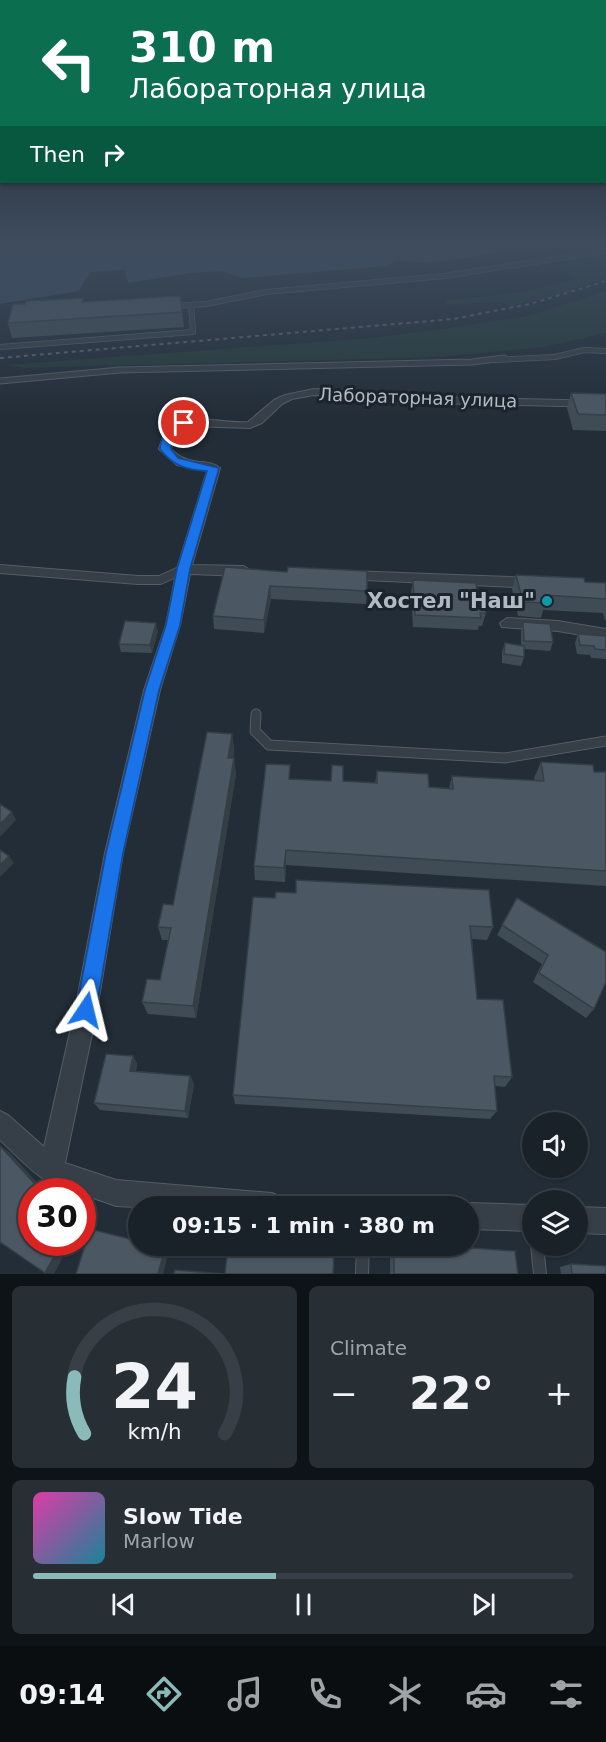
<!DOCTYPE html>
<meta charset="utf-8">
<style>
:root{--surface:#1a2229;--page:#272f35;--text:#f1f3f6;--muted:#9fa4a8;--line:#383f46;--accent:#8bbbb9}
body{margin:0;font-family:"DejaVu Sans",sans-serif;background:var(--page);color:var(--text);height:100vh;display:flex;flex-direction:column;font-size:22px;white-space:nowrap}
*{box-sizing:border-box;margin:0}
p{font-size:20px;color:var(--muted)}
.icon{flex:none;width:33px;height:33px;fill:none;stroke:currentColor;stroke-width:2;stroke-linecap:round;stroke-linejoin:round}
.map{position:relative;height:1274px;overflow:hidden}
.side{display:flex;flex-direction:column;gap:12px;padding:12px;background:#0e1317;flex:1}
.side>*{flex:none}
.top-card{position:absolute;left:0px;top:0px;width:606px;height:183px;box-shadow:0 2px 4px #0004,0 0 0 2px var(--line);background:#0b6e4f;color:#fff;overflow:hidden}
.buttons{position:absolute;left:522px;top:1112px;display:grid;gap:12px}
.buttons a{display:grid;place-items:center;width:66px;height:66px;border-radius:50%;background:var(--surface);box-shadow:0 2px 4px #0004,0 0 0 2px var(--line);font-size:30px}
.speed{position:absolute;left:18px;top:1178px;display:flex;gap:12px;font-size:30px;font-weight:700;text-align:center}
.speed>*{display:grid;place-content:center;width:78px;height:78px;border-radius:50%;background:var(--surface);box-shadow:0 2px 4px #0004,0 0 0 2px var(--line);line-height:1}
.speed .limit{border:9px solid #d22;background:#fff;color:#111}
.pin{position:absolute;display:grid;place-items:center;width:51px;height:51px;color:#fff;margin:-26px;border:3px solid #fff;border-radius:50%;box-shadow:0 2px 6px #0007}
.me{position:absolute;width:66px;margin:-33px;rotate:10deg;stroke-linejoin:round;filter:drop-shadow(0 0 4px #0008)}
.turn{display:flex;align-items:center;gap:21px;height:126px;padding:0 30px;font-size:27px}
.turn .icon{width:78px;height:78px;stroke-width:2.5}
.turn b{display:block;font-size:42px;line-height:51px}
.then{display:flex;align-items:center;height:57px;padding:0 30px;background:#0003;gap:12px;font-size:22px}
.big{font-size:45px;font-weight:700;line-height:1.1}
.side .tile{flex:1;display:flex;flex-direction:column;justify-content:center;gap:9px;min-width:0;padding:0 21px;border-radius:9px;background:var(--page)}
.side .dial{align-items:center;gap:0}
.dial svg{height:156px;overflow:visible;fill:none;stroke:var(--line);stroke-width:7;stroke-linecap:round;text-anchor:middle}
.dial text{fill:var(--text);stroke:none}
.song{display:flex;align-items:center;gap:18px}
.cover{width:72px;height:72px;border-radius:9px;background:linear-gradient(135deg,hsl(320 70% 55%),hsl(190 70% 35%))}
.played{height:6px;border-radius:3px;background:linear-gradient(90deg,var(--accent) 45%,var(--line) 45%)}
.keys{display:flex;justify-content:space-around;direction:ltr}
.heat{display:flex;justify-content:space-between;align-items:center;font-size:33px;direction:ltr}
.side .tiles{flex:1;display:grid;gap:12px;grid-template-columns:1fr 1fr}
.tile:last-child{grid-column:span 2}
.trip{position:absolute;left:128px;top:1196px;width:351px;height:60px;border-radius:30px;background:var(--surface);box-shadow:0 2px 4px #0004,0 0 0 2px var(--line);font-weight:700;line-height:60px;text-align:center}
.tabs{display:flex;height:96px;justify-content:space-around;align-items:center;background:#0a0e10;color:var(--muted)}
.tabs .icon{width:42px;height:42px}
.tabs .selected{color:var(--accent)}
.tabs b{font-size:27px;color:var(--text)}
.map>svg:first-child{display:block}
</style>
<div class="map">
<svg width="606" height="1274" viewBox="0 0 606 1274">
<rect width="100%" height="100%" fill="#222d37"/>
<g fill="#253a39">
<polygon points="606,255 606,277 561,294 511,306 499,302 447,305 444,301 522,292 577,279 554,264"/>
<polygon points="606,291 606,333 544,347 439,357 24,368 5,365 372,338 448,328 527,316"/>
</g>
<polygon fill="#394c60" points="0,241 550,241 478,256 425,263 397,260 386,266 243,278 220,271 191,273 128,283 125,270 90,272 79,291 0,304"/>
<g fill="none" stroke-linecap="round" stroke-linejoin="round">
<g stroke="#545d65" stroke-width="6">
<g id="service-far4">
<polyline points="174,306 206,304 266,292 444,276 606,251"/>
<polyline points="0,347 193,332 191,305"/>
<polyline points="492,360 555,357 584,350 606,351"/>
</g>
</g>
<g stroke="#545d65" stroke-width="7">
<polyline id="service-far3" points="0,381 120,370 472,362 504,358"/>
</g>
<g stroke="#545d65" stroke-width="10">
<polyline id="service-far2" points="0,569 138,580 160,580 184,569"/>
</g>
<g stroke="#545d65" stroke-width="11">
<polyline id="service-far1" points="256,714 255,731 269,745 505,758 606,741"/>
</g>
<g stroke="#545d65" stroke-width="14">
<g id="service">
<polyline points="537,1245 540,1274"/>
<polyline points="362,1274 363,1245"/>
</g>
</g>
<g stroke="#545d65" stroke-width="2">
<g id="minor">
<path d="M314,389l30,1 38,6 224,5v6l-224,-5 -38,-6 -30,-1 -22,4 -10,5 -20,19 -12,5 -63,-2c-12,5 -13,11 -16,23 18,19 36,8 49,19l-28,97 52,1 7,5 -7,5 -54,-2 -10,51 -20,65 -37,163 -26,157 -32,153 51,17 156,13 9,4 4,9 -147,1 -22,-1 -34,-12v-3c-36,0 -58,-29 -82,-51v-29l8,4 36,32 31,-137 30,-157 39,-163 22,-65 11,-56 30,-98 -30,-6 -18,-16c13,-47 54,-24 89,-27l26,-22 11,-5z"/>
<polygon points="349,571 535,578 542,583 535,588 344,579 342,576"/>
<polygon points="507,618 558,621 606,629 606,639 558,631 502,627 500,623"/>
<polygon points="468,1203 532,1205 532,1231 468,1229 468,1206 461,1206"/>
<polygon points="578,1207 606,1208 606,1234 578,1233"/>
</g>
</g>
<use href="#service-far4" stroke="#363f48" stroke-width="4.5"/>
<use href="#service-far3" stroke="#363f48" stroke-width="5"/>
<use href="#service-far2" stroke="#363f48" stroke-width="8"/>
<use href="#service-far1" stroke="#363f48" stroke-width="9"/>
<use href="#service" stroke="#363f48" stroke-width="12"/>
<use href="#minor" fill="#363f48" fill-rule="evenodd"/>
<polyline stroke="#58636f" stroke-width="2" stroke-dasharray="4 4" stroke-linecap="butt" points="0,358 453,319 530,304 606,281"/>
</g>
<g fill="#404c55">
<polygon points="180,296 184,327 12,338 8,323 83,298 84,302"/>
<polygon points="571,393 606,394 606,431 573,430 567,408"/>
<polygon points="225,567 367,591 366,604 271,599 264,633 214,629 213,616"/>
<polygon points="516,575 585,582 606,583 606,620 605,620 603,613 543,610 541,618 518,616 512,589"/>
<polygon points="413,580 479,602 486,613 482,626 479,626 478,630 413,627 411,593"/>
<polygon points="523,622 553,642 550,651 524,649 524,657 521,666 502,663 502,652 505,643 521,646 521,631"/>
<polygon points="158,631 152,653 121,652 119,644"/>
<polygon points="578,634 606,636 606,659 591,658 590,655 577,654 575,643"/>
<polygon points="232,734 234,750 233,758 236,774 196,1018 148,1014 142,1002 160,980 168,940 162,940 158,927 173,905"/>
<polygon points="541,762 594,772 606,772 606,886 286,865 285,882 255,880 254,866 291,779 375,783 377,771 429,787 449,788 452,776 535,781 534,778"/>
<polygon points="253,897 493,927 487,940 472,939 477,999 512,1077 505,1087 495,1086 497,1111 490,1119 235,1104 233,1095"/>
<polygon points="517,898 594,1009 586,1018 533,982 542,964 497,935"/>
<polygon points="133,1056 137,1064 136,1071 190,1076 194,1084 188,1118 100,1110 94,1103"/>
<polygon points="391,1245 430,1245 518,1274 390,1274 390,1247"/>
<polygon points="571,1264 606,1274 561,1274 560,1267"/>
</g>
<g fill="#343e45">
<polygon points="270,586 271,599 264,633 264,620"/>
<polygon points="156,623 158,631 152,653 150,645"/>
<polygon points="232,734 234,750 230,774 228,758"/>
<polygon points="234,758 236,774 196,1018 193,1006"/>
<polygon points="12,812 16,820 0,837 0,824"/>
<polygon points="286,850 286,865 285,882 284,868"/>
<polygon points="9,856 14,863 0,877 0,865"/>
<polygon points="133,1056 137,1064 134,1078 130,1071"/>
<polygon points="190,1076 194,1084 188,1118 185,1111"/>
<polygon points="0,1146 9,1152 43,1189 41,1191 33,1186"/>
<polygon points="62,1242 71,1242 54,1274 45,1273"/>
<polygon points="165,1248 169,1251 163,1274 158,1274"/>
</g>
<g fill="#4b5863" stroke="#343e45" stroke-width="1.5">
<polygon points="180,296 182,312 8,323 13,304 25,304 26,301 83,298 82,302"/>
<polygon points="571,393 606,394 606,415 578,414"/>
<polygon points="225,567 287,572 288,567 367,571 367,591 270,586 264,620 213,616"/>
<polygon points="516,575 584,578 585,582 606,583 606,599 544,595 545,603 523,602"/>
<polygon points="413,580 476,583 479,602 484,602 486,613 480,613 481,618 415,615"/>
<polygon points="125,621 156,623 150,645 119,644"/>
<polygon points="523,622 550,624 553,642 524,641"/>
<polygon points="578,634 606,636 606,650 595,649 594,646 580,645"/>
<polygon points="505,643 524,646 524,657 504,654"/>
<polygon points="207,732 232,734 228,758 234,758 193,1006 142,1002 147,979 160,980 171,928 158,927 163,904 173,905"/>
<polygon points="541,762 593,765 594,772 606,772 606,871 286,850 284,868 254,866 266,764 290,765 289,779 331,781 332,765 343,766 343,781 377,783 377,771 428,774 429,787 453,789 452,776 544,781"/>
<polygon points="0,804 12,812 0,824"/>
<polygon points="0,850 9,856 0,865"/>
<polygon points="296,880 489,890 493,927 470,926 477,999 503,1000 512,1077 494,1076 497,1111 233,1095 253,897 275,898 276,892 296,893"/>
<polygon points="517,898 606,952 606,982 594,1009 539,973 548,955 502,925"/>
<polygon points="106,1054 133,1056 130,1071 190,1076 185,1111 94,1103"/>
<polygon points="0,1146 35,1184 33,1186 40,1191 32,1191 32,1242 62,1242 45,1273 0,1242"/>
<polygon points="90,1229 138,1241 138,1245 151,1245 165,1248 158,1274 76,1274"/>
<polygon points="228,1245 334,1252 333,1274 225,1274"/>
<polygon points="394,1245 430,1245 515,1251 518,1274 394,1274"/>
<polygon points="571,1264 606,1266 606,1274 572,1274"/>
<polygon points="175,1270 225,1274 174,1274"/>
</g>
<linearGradient id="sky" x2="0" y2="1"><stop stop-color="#13191e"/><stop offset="0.58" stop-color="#3e4c5e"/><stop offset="1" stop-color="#3e4c5e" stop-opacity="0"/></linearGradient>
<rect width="606" height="419" fill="url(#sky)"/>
<path fill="#1a73e8" stroke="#114b97" stroke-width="1.5" d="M184,420l5,3c-12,9 -17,9 -18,26l7,9 41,10 -29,101 -10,56 -21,65 -36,163 -27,157 -3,7 -7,3 -7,-3 -3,-7 30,-157 39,-163 21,-65 11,-56 30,-98c-20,-1 -34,-5 -47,-22 2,-17 7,-25 24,-29z"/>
<circle fill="#0f9aa8" stroke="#1b242c" stroke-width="2" cx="547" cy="601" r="6"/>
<g text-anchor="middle" stroke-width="6" stroke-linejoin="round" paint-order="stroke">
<g font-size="18" fill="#b1bac4" stroke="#1b242c">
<text transform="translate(418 398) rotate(2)" y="6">Лабораторная улица</text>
</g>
<g font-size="21" font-weight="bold" fill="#b1bac4" stroke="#1b242c" text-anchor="end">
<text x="535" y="608">Хостел "Наш"</text>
</g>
</g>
</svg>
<div class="buttons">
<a><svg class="icon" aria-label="sound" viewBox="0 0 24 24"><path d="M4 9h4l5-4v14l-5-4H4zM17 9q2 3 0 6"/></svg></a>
<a><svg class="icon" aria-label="layers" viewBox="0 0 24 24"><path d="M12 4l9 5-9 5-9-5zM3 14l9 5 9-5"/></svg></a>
</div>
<div class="speed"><div class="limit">30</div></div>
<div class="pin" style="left:184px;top:423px;background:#d93025"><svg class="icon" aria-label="arrive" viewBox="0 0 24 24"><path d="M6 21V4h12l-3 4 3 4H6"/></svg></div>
<svg class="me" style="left:86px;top:1010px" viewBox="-20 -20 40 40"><path d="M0-17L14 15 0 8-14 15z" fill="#1a73e8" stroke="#fff" stroke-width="4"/></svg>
<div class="trip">09:15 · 1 min · 380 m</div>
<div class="top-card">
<div class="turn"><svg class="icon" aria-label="left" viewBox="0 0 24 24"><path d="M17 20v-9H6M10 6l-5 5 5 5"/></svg><div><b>310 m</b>Лабораторная улица</div></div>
<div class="then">Then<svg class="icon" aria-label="right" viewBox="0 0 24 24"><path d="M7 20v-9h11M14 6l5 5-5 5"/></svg></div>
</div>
</div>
<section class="side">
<div class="tiles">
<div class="tile dial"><svg viewBox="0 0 100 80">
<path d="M14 69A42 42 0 1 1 86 69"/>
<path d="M14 69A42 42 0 0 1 9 40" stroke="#8bbbb9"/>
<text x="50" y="56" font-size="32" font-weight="700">24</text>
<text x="50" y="72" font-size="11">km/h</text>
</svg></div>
<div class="tile"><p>Climate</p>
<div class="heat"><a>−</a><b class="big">22°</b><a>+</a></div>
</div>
<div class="tile">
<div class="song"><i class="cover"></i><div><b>Slow Tide</b><p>Marlow</p></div></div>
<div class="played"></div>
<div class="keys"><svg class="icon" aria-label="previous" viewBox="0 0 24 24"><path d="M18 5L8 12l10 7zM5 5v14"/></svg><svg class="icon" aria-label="pause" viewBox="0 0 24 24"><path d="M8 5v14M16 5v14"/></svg><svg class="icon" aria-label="next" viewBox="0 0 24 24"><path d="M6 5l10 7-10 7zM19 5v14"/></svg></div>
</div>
</div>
</section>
<nav class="tabs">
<b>09:14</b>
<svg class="icon selected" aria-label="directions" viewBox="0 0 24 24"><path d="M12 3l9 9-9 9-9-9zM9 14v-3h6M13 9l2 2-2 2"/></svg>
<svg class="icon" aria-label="music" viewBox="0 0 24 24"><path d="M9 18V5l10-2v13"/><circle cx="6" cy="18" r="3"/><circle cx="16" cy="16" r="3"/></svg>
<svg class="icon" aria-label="phone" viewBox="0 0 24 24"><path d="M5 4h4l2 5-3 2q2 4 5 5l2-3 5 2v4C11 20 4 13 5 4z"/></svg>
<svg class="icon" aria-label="climate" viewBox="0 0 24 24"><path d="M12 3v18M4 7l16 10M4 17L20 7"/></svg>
<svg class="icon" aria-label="car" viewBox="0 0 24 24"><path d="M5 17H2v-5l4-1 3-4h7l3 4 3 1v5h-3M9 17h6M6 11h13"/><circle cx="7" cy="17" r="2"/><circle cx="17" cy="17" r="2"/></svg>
<svg class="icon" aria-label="filters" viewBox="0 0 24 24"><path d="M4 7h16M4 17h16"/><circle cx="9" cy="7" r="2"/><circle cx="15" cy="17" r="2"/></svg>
</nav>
